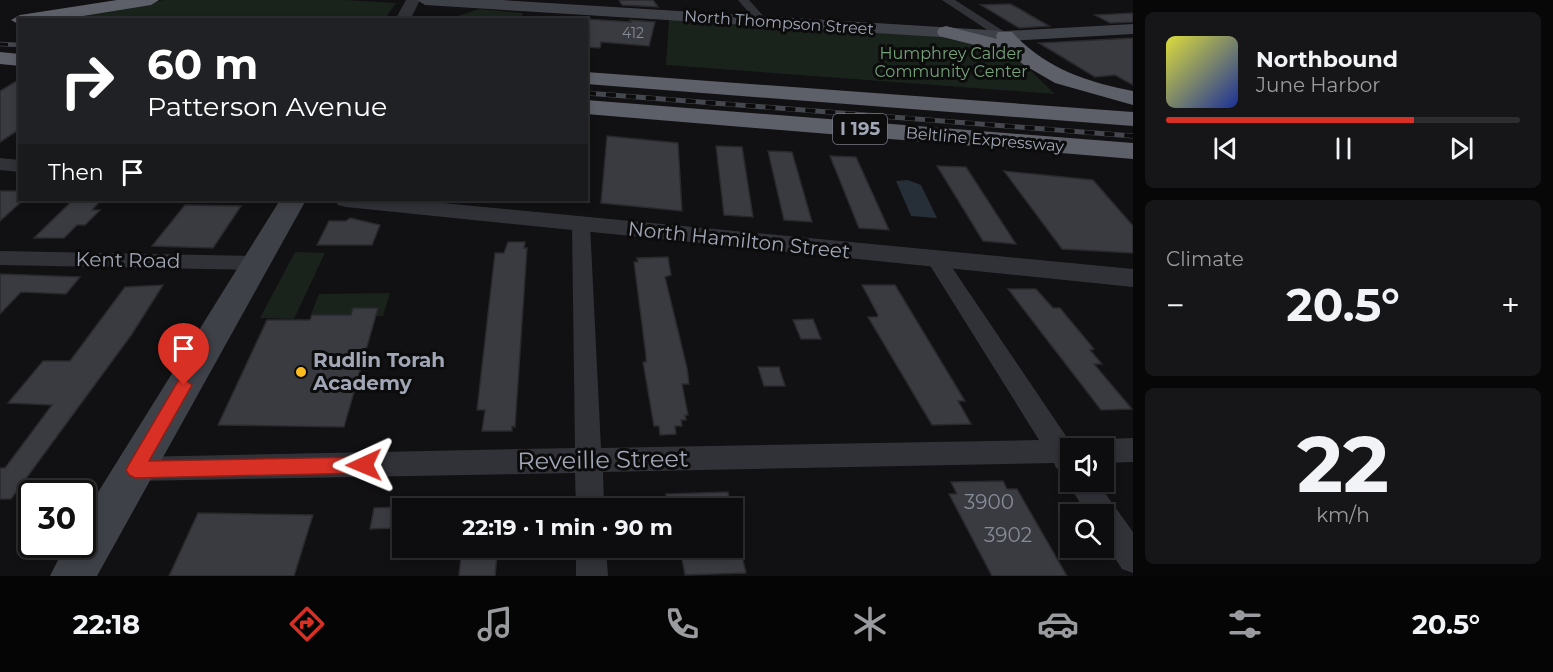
<!DOCTYPE html>
<meta charset="utf-8">
<style>
:root{--surface:#0d0c0e;--page:#161517;--text:#f1f3f6;--muted:#9a9b9e;--line:#2d2c2e;--accent:#d93025}
body{margin:0;font-family:Montserrat,sans-serif;background:var(--page);color:var(--text);height:100vh;display:flex;flex-direction:column;font-size:22px;white-space:nowrap}
*{box-sizing:border-box;margin:0}
p{font-size:20px;color:var(--muted)}
.icon{flex:none;width:33px;height:33px;fill:none;stroke:currentColor;stroke-width:2;stroke-linecap:round;stroke-linejoin:round}
.map{position:relative;flex:1;overflow:hidden}
.details{display:flex;flex-direction:column;gap:12px;padding:12px;background:#070708;width:420px}
.details>*{flex:none}
.guide{position:absolute;left:18px;top:18px;width:570px;height:183px;border-radius:0px;box-shadow:0 3px 9px #0003,0 0 0 2px var(--line);background:#202124;color:#fff;overflow:hidden}
.controls{position:absolute;left:1060px;top:438px;display:grid;gap:12px}
.controls a{display:grid;place-items:center;width:54px;height:54px;border-radius:0px;background:var(--surface);box-shadow:0 3px 9px #0003,0 0 0 2px var(--line);font-size:30px}
.speed{position:absolute;left:18px;top:480px;display:flex;gap:12px;font-size:30px;font-weight:700;text-align:center}
.speed>*{display:grid;place-content:center;width:78px;height:78px;border-radius:50%;background:var(--surface);box-shadow:0 3px 9px #0003,0 0 0 2px var(--line);line-height:1}
.speed .limit{border:3px solid #111;border-radius:9px;background:#fff;color:#111}
.pin{position:absolute;display:grid;place-items:center;width:51px;height:51px;color:#fff;margin:-62px -26px;border-radius:50% 50% 50% 0;rotate:-45deg;box-shadow:0 0 6px #0007}
.pin .icon{rotate:45deg}
.me{position:absolute;width:66px;margin:-33px;rotate:269deg;stroke-linejoin:round;filter:drop-shadow(0 0 4px #0008)}
.turn{display:flex;align-items:center;gap:21px;height:126px;padding:0 30px;font-size:27px}
.turn .icon{width:78px;height:78px;stroke-width:2.5}
.turn b{display:block;font-size:42px;line-height:51px}
.then{display:flex;align-items:center;height:57px;padding:0 30px;background:#0003;gap:12px;font-size:22px}
.big{font-size:45px;font-weight:700;line-height:1.1}
.details .widget{flex:1;display:flex;flex-direction:column;justify-content:center;gap:9px;min-width:0;padding:0 21px;border-radius:9px;background:var(--page)}
.details .dial{align-items:center;gap:0}
.dial b{font-size:78px;line-height:1}
.song{display:flex;align-items:center;gap:18px}
.cover{width:72px;height:72px;border-radius:9px;background:linear-gradient(135deg,hsl(60 70% 55%),hsl(230 70% 35%))}
.played{height:6px;border-radius:3px;background:linear-gradient(90deg,var(--accent) 70%,var(--line) 70%)}
.keys{display:flex;justify-content:space-around;direction:ltr}
.heat{display:flex;justify-content:space-between;align-items:center;font-size:33px;direction:ltr}
.trip{position:absolute;left:392px;top:498px;width:351px;height:60px;border-radius:0px;background:var(--surface);box-shadow:0 3px 9px #0003,0 0 0 2px var(--line);font-weight:700;line-height:60px;text-align:center}
.dock{display:flex;height:96px;justify-content:space-around;align-items:center;background:#050506;color:var(--muted)}
.dock .icon{width:42px;height:42px}
.dock .active{color:var(--accent)}
.dock b{font-size:27px;color:var(--text)}
main{display:flex;flex:1;min-height:0}
.map>svg:first-child{display:block}
</style>
<main>
<div class="map">
<svg width="1133" height="576" viewBox="0 0 1133 576">
<rect width="100%" height="100%" fill="#111012"/>
<g fill="#1a221c">
<polygon points="164,0 345,0 396,3 385,19 57,20"/>
<polygon points="479,9 523,13 520,19 449,19"/>
<polygon points="669,19 959,38 1014,55 1055,94 666,65"/>
<polygon points="295,252 325,253 294,319 260,318"/>
<polygon points="390,293 383,316 310,317 319,294"/>
</g>
<polygon fill="#262f37" points="908,180 921,185 937,218 911,216 896,181"/>
<g fill="#3a3b40" stroke="#2a2a2e" stroke-width="1.5">
<polygon points="619,0 653,0 658,7 622,5"/>
<polygon points="1010,4 1016,7 1049,26 1019,28 981,5"/>
<polygon points="1133,13 1133,22 1110,23 1095,15"/>
<polygon points="586,19 631,22 630,20 655,22 649,46 601,42 600,48 586,47"/>
<polygon points="1133,38 1133,85 1115,75 1095,77 1039,43"/>
<polygon points="20,79 20,129 0,142 0,91"/>
<polygon points="607,136 678,143 682,211 601,203"/>
<polygon points="716,146 742,147 753,217 724,215"/>
<polygon points="768,151 792,152 812,222 784,220"/>
<polygon points="830,156 856,157 889,230 859,228"/>
<polygon points="937,166 966,167 1016,244 983,241"/>
<polygon points="1004,171 1093,180 1133,226 1133,253 1062,249"/>
<polygon points="0,191 20,191 20,203 0,221"/>
<polygon points="73,200 101,200 92,210 100,210 85,225 77,225 64,238 34,238"/>
<polygon points="185,205 241,206 213,248 152,246"/>
<polygon points="350,218 380,225 372,245 317,245 329,221 346,221"/>
<polygon points="508,242 525,242 524,248 527,248 515,427 512,426 512,431 482,431 485,410 477,410 495,253 504,253"/>
<polygon points="668,257 671,275 665,277 687,368 689,384 682,384 688,415 685,415 686,420 681,420 682,426 675,426 676,434 660,435 659,426 654,426 643,362 646,362 646,356 634,262 638,262 637,258"/>
<polygon points="0,274 80,277 66,294 21,292 0,314"/>
<polygon points="163,285 132,334 11,499 0,499 0,468 5,468 52,405 8,403 43,361 70,361 125,287"/>
<polygon points="862,285 895,285 965,401 958,401 971,424 932,425 868,317 877,317 878,315"/>
<polygon points="1008,289 1036,289 1053,308 1060,308 1094,349 1090,350 1102,364 1094,364 1132,409 1101,410"/>
<polygon points="353,308 378,308 344,427 218,425 267,320 310,320 312,315 351,315"/>
<polygon points="813,319 821,339 801,339 793,320"/>
<polygon points="758,367 779,367 785,386 764,386"/>
<polygon points="1003,481 1007,489 1017,489 1067,576 992,576 949,494 957,494 951,482"/>
<polygon points="728,492 731,508 668,508 666,494"/>
<polygon points="401,507 397,528 370,529 374,508"/>
<polygon points="198,513 313,515 294,576 169,576"/>
<polygon points="680,548 740,548 746,573 685,575"/>
<polygon points="461,556 497,556 495,576 459,576"/>
</g>
<g fill="none" stroke-linecap="round" stroke-linejoin="round">
<g fill="#313238" fill-rule="evenodd">
<polygon points="738,0 749,0 766,19 766,23 758,23"/>
<polygon points="942,0 955,0 1011,36 1001,39"/>
<polygon points="581,218 590,224 601,448 1039,440 926,259 929,254 943,254 1068,439 1080,443 1083,448 1071,448 1071,469 1066,471 1056,468 1054,463 603,472 604,508 576,508 575,473 135,481 125,478 121,469 125,460 135,457 575,448 572,224"/>
<polygon points="0,251 256,256 263,258 266,263 263,268 256,270 0,265"/>
<polygon points="1133,438 1133,462 1104,463 1104,448 1092,448 1095,443 1104,439"/>
<polygon points="1071,473 1071,482 1097,482 1133,532 1133,573 1122,569 1104,541 1104,514 1087,514 1067,482"/>
<polygon points="576,548 606,548 608,576 576,576"/>
</g>
<g fill="#313238" fill-rule="evenodd">
<polygon points="406,0 420,0 410,20 395,20"/>
<polygon points="0,158 20,160 20,172 0,170"/>
<polygon points="335,200 412,200 1133,269 1133,287 346,207 338,205"/>
</g>
<g fill="#3f4148" fill-rule="evenodd">
<polygon points="417,0 501,0 1005,31 1133,24 1133,34 1005,41 425,5"/>
<polygon points="280,200 306,200 97,576 50,576 66,544 82,544 82,518"/>
</g>
<g fill="#5d5f69" fill-rule="evenodd">
<polygon points="117,0 159,0 151,5 58,20 20,20 20,25 11,20 20,15"/>
<path d="M946,26l51,13 -1,-3 2,-4h14c33,36 74,50 121,59v14l-78,-22 -31,-18 -14,-11 -71,-18 -2,-4 2,-4z"/>
<polygon points="0,52 20,54 20,66 0,64"/>
<polygon points="586,72 1133,112 1133,126 586,84"/>
<polygon points="586,100 1133,143 1133,159 586,114"/>
</g>
<g stroke="#46484f" stroke-width="4.5">
<g id="rail-far1">
<polyline points="0,44 20,45"/>
<polyline points="586,93 591,93"/>
</g>
</g>
<g stroke="#46484f" stroke-width="5">
<polyline id="rail" points="586,93 1133,136"/>
</g>
<use href="#rail-far1" stroke="#0c0c0d" stroke-width="3" stroke-dasharray="8" stroke-linecap="butt"/>
<use href="#rail" stroke="#0c0c0d" stroke-width="4" stroke-dasharray="10" stroke-linecap="butt"/>
</g>
<polygon fill="#d93025" stroke="#8d1f18" stroke-width="1.5" points="184,379 192,385 149,461 364,457 370,459 372,465 370,471 364,473 135,478 129,475 126,470 129,464 178,381"/>
<circle fill="#ffbc1c" stroke="#0c0c0d" stroke-width="2" cx="301" cy="372" r="6"/>
<g text-anchor="middle" stroke-width="6" stroke-linejoin="round" paint-order="stroke">
<g font-size="14" fill="#868b98">
<text x="633" y="38">412</text>
</g>
<g font-size="16" fill="#a0a6b5" stroke="#0c0c0d">
<text transform="translate(779 22) rotate(4)" y="6">North Thompson Street</text>
<text transform="translate(985 139) rotate(5)" y="6">Beltline Expressway</text>
</g>
<g font-size="16" fill="#75a279" stroke="#0c0c0d">
<text x="951" y="59">Humphrey Calder<tspan x="951" dy="18">Community Center</tspan></text>
</g>
<rect fill="#0c0c0d" stroke="#747883" stroke-width="1.5" x="833" y="114" width="54" height="30" rx="4.5"/>
<g font-size="18" font-weight="bold" fill="#a0a6b5">
<text x="860" y="135">I 195</text>
</g>
<g font-size="20" fill="#a0a6b5" stroke="#0c0c0d">
<text transform="translate(739 240) rotate(6)" y="7">North Hamilton Street</text>
<text transform="translate(128 260) rotate(1)" y="7">Kent Road</text>
</g>
<g font-size="20" font-weight="bold" fill="#a0a6b5" stroke="#0c0c0d" text-anchor="start">
<text x="313" y="367">Rudlin Torah<tspan x="313" dy="23">Academy</tspan></text>
</g>
<g font-size="20" fill="#868b98">
<text x="989" y="509">3900</text>
<text x="1008" y="542">3902</text>
</g>
<g font-size="24" fill="#a0a6b5" stroke="#0c0c0d">
<text transform="translate(603 460) rotate(-1)" y="8">Reveille Street</text>
</g>
</g>
</svg>
<div class="controls">
<a><svg class="icon" aria-label="sound" viewBox="0 0 24 24"><path d="M4 9h4l5-4v14l-5-4H4zM17 9q2 3 0 6"/></svg></a>
<a><svg class="icon" aria-label="search" viewBox="0 0 24 24"><circle cx="10" cy="10" r="6"/><path d="M15 15l6 6"/></svg></a>
</div>
<div class="speed"><div class="limit">30</div></div>
<div class="pin" style="left:184px;top:385px;background:#d93025"><svg class="icon" aria-label="arrive" viewBox="0 0 24 24"><path d="M6 21V4h12l-3 4 3 4H6"/></svg></div>
<svg class="me" style="left:364px;top:465px" viewBox="-20 -20 40 40"><path d="M0-17L14 15 0 8-14 15z" fill="#d93025" stroke="#fff" stroke-width="4"/></svg>
<div class="trip">22:19 · 1 min · 90 m</div>
<div class="guide">
<div class="turn"><svg class="icon" aria-label="right" viewBox="0 0 24 24"><path d="M7 20v-9h11M14 6l5 5-5 5"/></svg><div><b>60 m</b>Patterson Avenue</div></div>
<div class="then">Then<svg class="icon" aria-label="arrive" viewBox="0 0 24 24"><path d="M6 21V4h12l-3 4 3 4H6"/></svg></div>
</div>
</div>
<section class="details">
<div class="widget">
<div class="song"><i class="cover"></i><div><b>Northbound</b><p>June Harbor</p></div></div>
<div class="played"></div>
<div class="keys"><svg class="icon" aria-label="previous" viewBox="0 0 24 24"><path d="M18 5L8 12l10 7zM5 5v14"/></svg><svg class="icon" aria-label="pause" viewBox="0 0 24 24"><path d="M8 5v14M16 5v14"/></svg><svg class="icon" aria-label="next" viewBox="0 0 24 24"><path d="M6 5l10 7-10 7zM19 5v14"/></svg></div>
</div>
<div class="widget"><p>Climate</p>
<div class="heat"><a>−</a><b class="big">20.5°</b><a>+</a></div>
</div>
<div class="widget dial"><b>22</b><p>km/h</p></div>
</section>
</main>
<nav class="dock">
<b>22:18</b>
<svg class="icon active" aria-label="directions" viewBox="0 0 24 24"><path d="M12 3l9 9-9 9-9-9zM9 14v-3h6M13 9l2 2-2 2"/></svg>
<svg class="icon" aria-label="music" viewBox="0 0 24 24"><path d="M9 18V5l10-2v13"/><circle cx="6" cy="18" r="3"/><circle cx="16" cy="16" r="3"/></svg>
<svg class="icon" aria-label="phone" viewBox="0 0 24 24"><path d="M5 4h4l2 5-3 2q2 4 5 5l2-3 5 2v4C11 20 4 13 5 4z"/></svg>
<svg class="icon" aria-label="climate" viewBox="0 0 24 24"><path d="M12 3v18M4 7l16 10M4 17L20 7"/></svg>
<svg class="icon" aria-label="car" viewBox="0 0 24 24"><path d="M5 17H2v-5l4-1 3-4h7l3 4 3 1v5h-3M9 17h6M6 11h13"/><circle cx="7" cy="17" r="2"/><circle cx="17" cy="17" r="2"/></svg>
<svg class="icon" aria-label="filters" viewBox="0 0 24 24"><path d="M4 7h16M4 17h16"/><circle cx="9" cy="7" r="2"/><circle cx="15" cy="17" r="2"/></svg>
<b>20.5°</b>
</nav>
